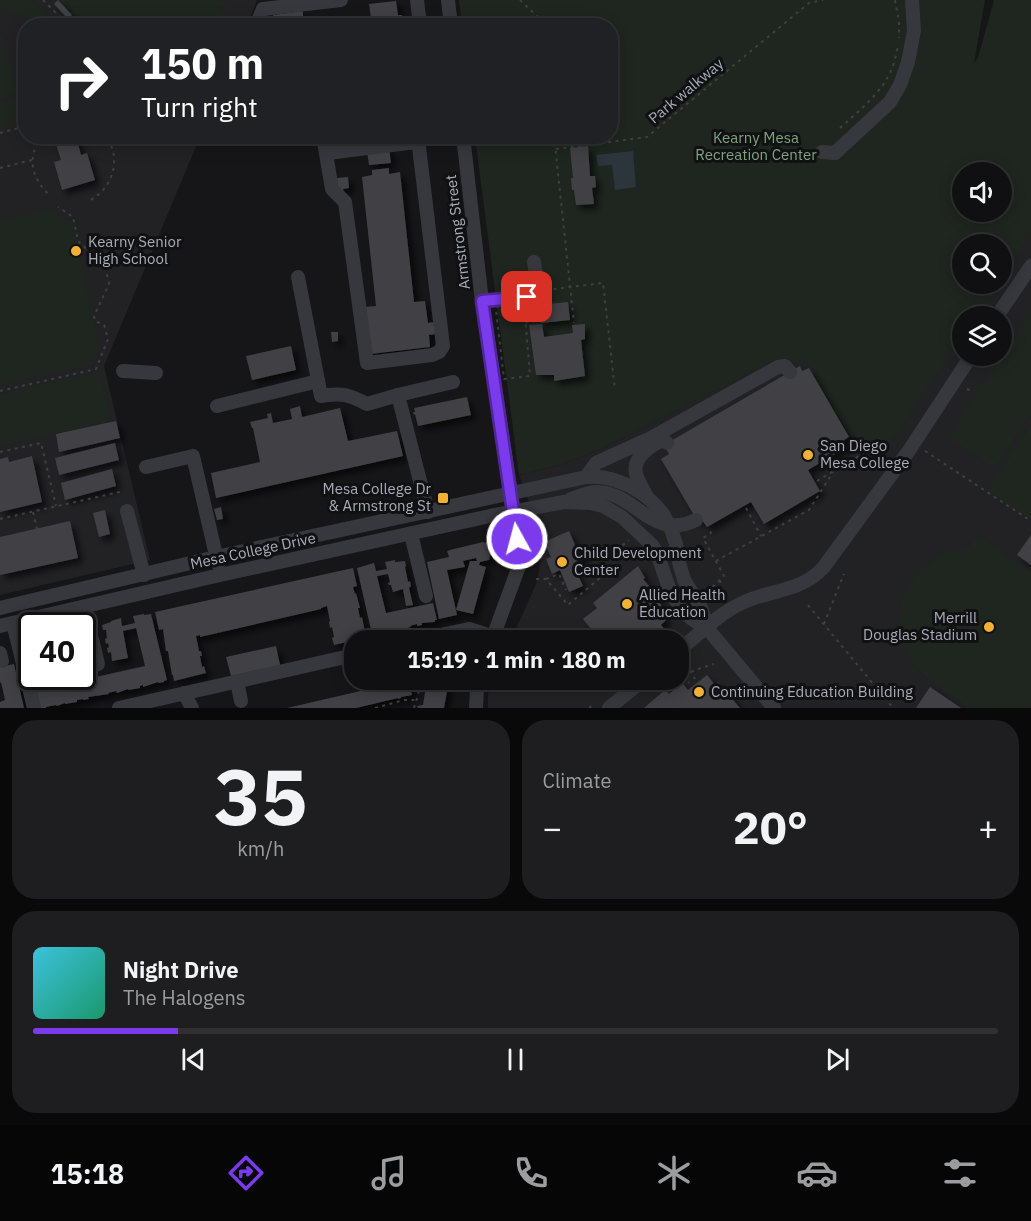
<!DOCTYPE html>
<meta charset="utf-8">
<style>
:root{--surface:#101012;--page:#1e1e20;--text:#f1f3f6;--muted:#9c9d9f;--line:#303032;--accent:#7c3aed}
body{margin:0;font-family:"IBM Plex Sans",sans-serif;background:var(--page);color:var(--text);height:100vh;display:flex;flex-direction:column;font-size:22px;white-space:nowrap}
*{box-sizing:border-box;margin:0}
p{font-size:20px;color:var(--muted)}
.icon{flex:none;width:33px;height:33px;fill:none;stroke:currentColor;stroke-width:2;stroke-linecap:round;stroke-linejoin:round}
.map{position:relative;height:708px;overflow:hidden}
.side{display:flex;flex-direction:column;gap:12px;padding:12px;background:#09090a;flex:1}
.side>*{flex:none}
.hud{position:absolute;left:18px;top:18px;width:600px;height:126px;border-radius:24px;box-shadow:0 3px 15px #0003,0 0 0 2px var(--line);background:#202124;color:#fff;overflow:hidden}
.controls{position:absolute;left:952px;top:162px;display:grid;gap:12px}
.controls a{display:grid;place-items:center;width:60px;height:60px;border-radius:50%;background:var(--surface);box-shadow:0 3px 15px #0003,0 0 0 2px var(--line);font-size:30px}
.speed{position:absolute;left:18px;top:612px;display:flex;gap:12px;font-size:30px;font-weight:700;text-align:center}
.speed>*{display:grid;place-content:center;width:78px;height:78px;border-radius:50%;background:var(--surface);box-shadow:0 3px 15px #0003,0 0 0 2px var(--line);line-height:1}
.speed .limit{border:3px solid #111;border-radius:9px;background:#fff;color:#111}
.pin{position:absolute;display:grid;place-items:center;width:51px;height:51px;color:#fff;margin:-26px;border-radius:12px;box-shadow:0 3px 9px #0006}
.me{position:absolute;width:66px;margin:-33px;rotate:353deg;stroke-linejoin:round;filter:drop-shadow(0 0 4px #0008)}
.turn{display:flex;align-items:center;gap:21px;height:126px;padding:0 24px;font-size:27px}
.turn .icon{width:78px;height:78px;stroke-width:2.5}
.turn b{display:block;font-size:42px;line-height:51px}
.big{font-size:45px;font-weight:800;line-height:1.1}
.side .widget{flex:1;display:flex;flex-direction:column;justify-content:center;gap:9px;min-width:0;padding:0 21px;border-radius:24px;background:var(--page)}
.side .dial{align-items:center;gap:0}
.dial b{font-size:78px;line-height:1}
.song{display:flex;align-items:center;gap:18px}
.cover{width:72px;height:72px;border-radius:9px;background:linear-gradient(135deg,hsl(190 70% 55%),hsl(160 70% 35%))}
.played{height:6px;border-radius:3px;background:linear-gradient(90deg,var(--accent) 15%,var(--line) 15%)}
.keys{display:flex;justify-content:space-around;direction:ltr}
.heat{display:flex;justify-content:space-between;align-items:center;font-size:33px;direction:ltr}
.side .tiles{flex:1;display:grid;gap:12px;grid-template-columns:1fr 1fr}
.widget:last-child{grid-column:span 2}
.trip{position:absolute;left:344px;top:630px;width:345px;height:60px;border-radius:24px;background:var(--surface);box-shadow:0 3px 15px #0003,0 0 0 2px var(--line);font-weight:800;line-height:60px;text-align:center}
.tabs{display:flex;height:96px;justify-content:space-around;align-items:center;background:#060607;color:var(--muted)}
.tabs .icon{width:42px;height:42px}
.tabs .on{color:var(--accent)}
.tabs b{font-size:27px;color:var(--text)}
.map>svg:first-child{display:block}
</style>
<div class="map">
<svg width="1031" height="708" viewBox="0 0 1031 708">
<defs>
<filter id="shadow"><feDropShadow dx="5" dy="5" stdDeviation="3" flood-color="#0009"/></filter>
</defs>
<rect width="100%" height="100%" fill="#161618"/>
<g fill="#222225">
<polygon points="0,0 257,0 247,25 26,26 26,136 200,137 104,366 150,560 0,595"/>
<polygon points="1031,216 1031,708 488,708 488,694 494,680 678,680 678,640 511,640 537,582 542,553 539,529 519,475 563,464 606,447 790,351 963,318 963,356 1002,356 1002,316 964,316 986,284 1002,284 1002,260"/>
</g>
<g fill="#1e261f" fill-rule="evenodd">
<path d="M0,0c9,0 22,0 30,1 9,4 20,15 25,24h-22l-13,-10 -13,-5h-7z"/>
<polygon points="58,0 226,0 216,26 86,25 71,16"/>
<path d="M459,0h526l-11,63 4,-5 16,-58h37v234l-29,43v-33h-39v40h35l-23,32h-12v19l-88,130 -16,-12 -7,-7 2,-2 -43,-74 1,-1 -2,-4 -5,3 -4,-8 -6,4 -10,-3 -6,2 -5,-3 -168,87 -43,17 -44,11 -44,-338 135,-1v-110l-148,-1zM963,172h39v40h-39z"/>
<polygon points="0,30 18,94 0,99"/>
<polygon points="25,96 25,122 0,129 0,103"/>
<polygon points="49,209 73,223 99,347 93,365 0,384 0,221"/>
<polygon points="1031,310 1031,413 995,468 948,437"/>
<polygon points="100,372 110,421 0,446 0,394"/>
<polygon points="1031,426 1031,520 987,490"/>
<path d="M977,535l54,36v137c-14,0 -28,0 -41,0 -6,0 -13,0 -19,0 -7,-2 -20,-13 -27,-17 -18,-13 -34,-26 -42,-47 -16,-45 21,-93 66,-96z"/>
</g>
<polygon fill="#2c353c" points="633,151 636,187 615,190 612,165 598,166 596,155"/>
<g fill="#404145" filter="url(#shadow)">
<polygon points="58,0 72,15 68,19 54,4"/>
<polygon points="396,1 398,15 402,15 403,24 401,26 365,26 364,19 371,18 369,4"/>
<polygon points="303,11 303,16 307,16 308,26 271,26 270,20 274,20 273,15"/>
<polygon points="77,16 89,26 76,26 72,22"/>
<polygon points="58,136 76,136 81,155 87,153 95,180 62,190 54,162 61,160 54,138"/>
<polygon points="588,146 590,176 595,176 596,187 592,188 594,204 576,205 574,190 572,190 571,178 573,178 570,148"/>
<polygon points="389,148 391,163 369,165 367,151"/>
<polygon points="389,168 389,174 400,172 414,302 425,301 428,323 435,322 436,334 429,335 430,347 370,354 365,307 376,306 362,177 372,175 372,170"/>
<polygon points="348,177 349,188 343,189 344,194 338,189 337,178"/>
<polygon points="568,302 570,320 541,323 539,305"/>
<polygon points="542,324 544,337 573,333 572,325 585,324 585,339 581,340 585,376 554,381 554,375 536,375 529,325"/>
<polygon points="331,332 338,332 338,341 332,342"/>
<polygon points="291,346 296,370 252,380 246,356"/>
<polygon points="800,366 802,371 809,368 849,437 844,440 847,447 808,470 820,491 764,524 751,502 707,527 702,520 698,522 661,459 669,454 664,445"/>
<polygon points="467,397 471,415 418,426 415,414 414,415 413,412 415,412 414,408"/>
<polygon points="300,406 302,417 340,408 348,441 397,431 403,456 216,498 211,473 260,462 253,428 252,428 250,422 268,418 267,414 271,413 273,423 292,419 290,409"/>
<polygon points="116,421 120,438 59,452 56,434"/>
<polygon points="115,443 119,460 59,475 55,458"/>
<polygon points="32,456 42,502 0,512 0,459 8,457 9,462"/>
<polygon points="112,469 116,486 65,500 61,483"/>
<polygon points="221,507 223,519 217,520 214,509"/>
<polygon points="105,510 110,534 99,537 93,513"/>
<polygon points="70,521 78,558 0,575 0,537"/>
<polygon points="569,531 576,547 579,546 585,559 573,564 583,586 569,592 560,570 552,574 546,559 551,557 544,542"/>
<polygon points="1031,535 1031,565 1017,555"/>
<polygon points="483,542 487,543 490,557 489,560 480,562 479,565 486,567 473,614 456,610 470,561 477,561 476,558 463,561 465,567 447,570 457,615 439,619 427,562 449,557 447,551 450,550"/>
<polygon points="395,560 395,562 405,561 406,566 405,567 408,582 410,581 411,586 409,588 413,605 406,606 403,589 393,592 391,585 389,585 388,583 390,582 388,574 377,576 386,613 433,603 437,620 435,620 435,622 422,623 422,625 417,626 417,624 410,626 411,627 399,630 398,629 395,629 396,631 390,632 390,630 379,633 380,634 375,635 374,634 372,634 357,568 374,563 376,571 387,569 385,562"/>
<polygon points="638,566 645,578 643,579 652,589 665,612 662,615 666,620 661,625 667,632 657,640 600,640 583,619 597,608 593,603"/>
<polygon points="353,568 357,586 353,587 355,594 356,593 360,608 358,608 360,618 362,617 365,632 363,632 365,638 334,645 332,638 334,637 332,627 330,628 329,622 330,621 327,606 321,608 321,609 200,637 200,635 196,636 199,651 201,651 202,656 200,656 202,667 204,666 206,673 174,681 173,675 172,675 168,651 166,651 163,629 159,630 155,612"/>
<polygon points="144,614 144,615 151,614 167,680 164,681 164,682 159,683 158,682 143,687 143,685 140,686 140,688 128,690 128,689 117,693 116,691 108,693 109,694 88,697 89,699 83,700 83,699 77,700 77,702 65,704 65,703 57,706 56,705 46,707 46,708 38,708 36,696 34,697 26,663 29,663 28,660 26,660 22,645 24,645 24,643 32,641 32,682 33,681 32,676 50,676 52,687 86,679 85,676 90,674 91,678 145,666 136,628 123,631 128,658 112,661 111,652 108,653 107,648 109,647 108,643 106,644 105,639 107,638 106,630 103,630 102,625 111,622 111,621 121,618 122,626 135,623 133,616"/>
<polygon points="276,646 280,665 231,676 226,657"/>
<polygon points="14,664 24,708 0,708 0,702 5,700 1,682 0,683 0,667"/>
<polygon points="707,675 715,685 718,682 740,708 644,708 665,690 669,694 682,683 688,690"/>
<polygon points="408,680 412,695 401,697 401,698 398,699 398,698 356,708 287,708"/>
<polygon points="428,680 449,680 444,708 418,708 417,706 423,705 425,692 424,692"/>
<polygon points="930,687 961,708 916,708"/>
</g>
<g fill="none" stroke-linecap="round" stroke-linejoin="round">
<g stroke="#3d3f44" stroke-width="2" stroke-dasharray="3 4.5" stroke-linecap="butt">
<polyline points="43,0 62,19 65,26"/>
<polyline points="520,0 539,18 540,26"/>
<polyline points="895,0 899,21 899,38"/>
<path d="M840,128c20,-18 43,-36 53,-62 2,-6 3,-13 5,-19"/>
<polyline points="0,133 26,126"/>
<path d="M41,136c-14,24 -10,40 8,59"/>
<polyline points="554,136 574,323"/>
<polyline points="556,149 647,137 809,3 823,0"/>
<polyline points="0,168 32,160"/>
<path d="M91,200c3,-3 8,-5 11,-9 14,-15 17,-39 3,-55"/>
<polyline points="546,290 603,283 615,390"/>
<polygon points="524,302 530,376 504,379 496,310 499,305"/>
<polyline points="525,322 539,321 538,302"/>
<polyline points="967,389 973,392"/>
<polyline points="0,391 96,369 108,339 104,325 95,321 94,316 109,284 105,266 78,241 73,217 58,207"/>
<polyline points="849,445 858,456 876,468"/>
<polyline points="925,451 1031,521"/>
<polyline points="0,452 41,443 56,506"/>
<polyline points="817,481 859,456"/>
<polyline points="746,508 761,536"/>
<polyline points="33,512 37,529"/>
<polyline points="0,519 124,491"/>
<polyline points="716,561 809,510 833,472"/>
<polyline points="536,579 546,579 568,605 601,577 594,569 629,540"/>
<polyline points="546,579 559,574 566,590"/>
<polyline points="720,580 721,593"/>
<polyline points="707,592 724,576 703,538 711,533 709,529"/>
<polyline points="808,605 893,708"/>
<polyline points="824,624 844,574"/>
<polyline points="686,664 695,679"/>
<polyline points="679,670 689,683"/>
<polyline points="691,672 698,669 714,664"/>
<polyline points="375,708 404,700 417,700"/>
<polyline points="414,708 418,695 421,680"/>
<polyline points="589,708 594,704"/>
</g>
<g stroke="#37383d" stroke-width="14">
<polyline points="417,0 420,26"/>
<polyline points="448,0 451,26"/>
<polyline points="256,26 263,9 341,0"/>
<polyline points="323,136 332,189 345,202 367,363 432,355 439,352 443,346 419,147 416,142 327,153"/>
<polyline points="463,136 482,301 514,513 519,566 492,640"/>
<polyline points="822,152 835,153 890,102 900,85 908,62 914,31 912,0"/>
<path d="M298,277l23,119c22,-3 27,-2 46,8l31,-9"/>
<path d="M482,301c11,-1 47,-1 53,-10 4,-6 0,-21 -1,-29"/>
<polyline points="997,316 1031,266"/>
<polyline points="123,371 156,373"/>
<polyline points="217,406 318,381"/>
<polyline points="146,467 193,456 218,564"/>
<polyline points="586,477 596,463 649,439 778,367 785,366 790,372"/>
<path d="M646,495c-3,-6 -7,-12 -9,-18 -7,-18 12,-31 26,-37l4,3"/>
<path d="M571,499c9,-3 19,-8 28,-7 37,2 54,49 97,28"/>
<polyline points="127,511 144,575"/>
<polyline points="428,512 398,395 453,382"/>
<polyline points="411,534 426,596"/>
<polyline points="676,544 679,562 684,580 701,607 707,628"/>
<polyline points="84,607 98,664"/>
<path d="M0,608l216,-51 370,-80c29,-3 60,14 77,37"/>
<polyline points="13,623 34,708"/>
<polyline points="0,626 220,575 490,516 564,502 590,503 603,506 622,517 652,545 657,553 670,591 680,607 692,619 707,628 774,708"/>
<polyline points="417,640 469,629 494,637"/>
<path d="M678,651c20,-16 40,-37 64,-48 29,-14 57,-10 81,-35l85,-116 63,-96"/>
<polyline points="0,653 2,661"/>
<polyline points="237,681 241,701"/>
<polyline points="184,693 192,708"/>
<polyline points="119,708 354,655"/>
<polyline points="476,708 477,689 480,680"/>
<polyline points="609,708 643,680"/>
</g>
<polyline stroke="#37383d" stroke-width="14" points="663,514 671,529 676,544"/>
</g>
<g fill="none" stroke-linecap="round" stroke-linejoin="round">
<g stroke="#51269a" stroke-width="15">
<polyline id="route" points="517,539 482,301 527,297"/>
</g>
<use href="#route" stroke="#7c3aed" stroke-width="10"/>
</g>
<g fill="#f2b134" stroke="#111113" stroke-width="2">
<circle cx="76" cy="251" r="6"/>
<circle cx="808" cy="455" r="6"/>
<rect x="437" y="492" width="12" height="12" rx="3"/>
<circle cx="562" cy="562" r="6"/>
<circle cx="627" cy="604" r="6"/>
<circle cx="989" cy="627" r="6"/>
<circle cx="699" cy="692" r="6"/>
</g>
<g text-anchor="middle" stroke-width="6" stroke-linejoin="round" paint-order="stroke">
<g font-size="15" fill="#a8adb8" stroke="#111113">
<text transform="translate(686 91) rotate(-40)" y="5">Park walkway</text>
<text transform="translate(458 232) rotate(-97)" y="5">Armstrong Street</text>
<text transform="translate(253 551) rotate(-12)" y="5">Mesa College Drive</text>
</g>
<g font-size="15" fill="#7fa381" stroke="#111113">
<text x="756" y="143">Kearny Mesa<tspan x="756" dy="17">Recreation Center</tspan></text>
</g>
<g font-size="15" fill="#a8adb8" stroke="#111113" text-anchor="start">
<text x="88" y="247">Kearny Senior<tspan x="88" dy="17">High School</tspan></text>
<text x="820" y="451">San Diego<tspan x="820" dy="17">Mesa College</tspan></text>
<text x="431" y="494" text-anchor="end">Mesa College Dr<tspan x="431" dy="17">&amp; Armstrong St</tspan></text>
<text x="574" y="558">Child Development<tspan x="574" dy="17">Center</tspan></text>
<text x="639" y="600">Allied Health<tspan x="639" dy="17">Education</tspan></text>
<text x="977" y="623" text-anchor="end">Merrill<tspan x="977" dy="17">Douglas Stadium</tspan></text>
<text x="711" y="697">Continuing Education Building</text>
</g>
</g>
</svg>
<div class="controls">
<a><svg class="icon" aria-label="sound" viewBox="0 0 24 24"><path d="M4 9h4l5-4v14l-5-4H4zM17 9q2 3 0 6"/></svg></a>
<a><svg class="icon" aria-label="search" viewBox="0 0 24 24"><circle cx="10" cy="10" r="6"/><path d="M15 15l6 6"/></svg></a>
<a><svg class="icon" aria-label="layers" viewBox="0 0 24 24"><path d="M12 4l9 5-9 5-9-5zM3 14l9 5 9-5"/></svg></a>
</div>
<div class="speed"><div class="limit">40</div></div>
<div class="pin" style="left:527px;top:297px;background:#d93025"><svg class="icon" aria-label="arrive" viewBox="0 0 24 24"><path d="M6 21V4h12l-3 4 3 4H6"/></svg></div>
<svg class="me" style="left:517px;top:539px" viewBox="-20 -20 40 40"><circle r="17" fill="#7c3aed" stroke="#fff" stroke-width="3"/><path d="M0-11L8 9 0 5-8 9z" fill="#fff"/></svg>
<div class="trip">15:19 · 1 min · 180 m</div>
<div class="hud">
<div class="turn"><svg class="icon" aria-label="right" viewBox="0 0 24 24"><path d="M7 20v-9h11M14 6l5 5-5 5"/></svg><div><b>150 m</b>Turn right</div></div>
</div>
</div>
<section class="side">
<div class="tiles">
<div class="widget dial"><b>35</b><p>km/h</p></div>
<div class="widget"><p>Climate</p>
<div class="heat"><a>−</a><b class="big">20°</b><a>+</a></div>
</div>
<div class="widget">
<div class="song"><i class="cover"></i><div><b>Night Drive</b><p>The Halogens</p></div></div>
<div class="played"></div>
<div class="keys"><svg class="icon" aria-label="previous" viewBox="0 0 24 24"><path d="M18 5L8 12l10 7zM5 5v14"/></svg><svg class="icon" aria-label="pause" viewBox="0 0 24 24"><path d="M8 5v14M16 5v14"/></svg><svg class="icon" aria-label="next" viewBox="0 0 24 24"><path d="M6 5l10 7-10 7zM19 5v14"/></svg></div>
</div>
</div>
</section>
<nav class="tabs">
<b>15:18</b>
<svg class="icon on" aria-label="directions" viewBox="0 0 24 24"><path d="M12 3l9 9-9 9-9-9zM9 14v-3h6M13 9l2 2-2 2"/></svg>
<svg class="icon" aria-label="music" viewBox="0 0 24 24"><path d="M9 18V5l10-2v13"/><circle cx="6" cy="18" r="3"/><circle cx="16" cy="16" r="3"/></svg>
<svg class="icon" aria-label="phone" viewBox="0 0 24 24"><path d="M5 4h4l2 5-3 2q2 4 5 5l2-3 5 2v4C11 20 4 13 5 4z"/></svg>
<svg class="icon" aria-label="climate" viewBox="0 0 24 24"><path d="M12 3v18M4 7l16 10M4 17L20 7"/></svg>
<svg class="icon" aria-label="car" viewBox="0 0 24 24"><path d="M5 17H2v-5l4-1 3-4h7l3 4 3 1v5h-3M9 17h6M6 11h13"/><circle cx="7" cy="17" r="2"/><circle cx="17" cy="17" r="2"/></svg>
<svg class="icon" aria-label="filters" viewBox="0 0 24 24"><path d="M4 7h16M4 17h16"/><circle cx="9" cy="7" r="2"/><circle cx="15" cy="17" r="2"/></svg>
</nav>
